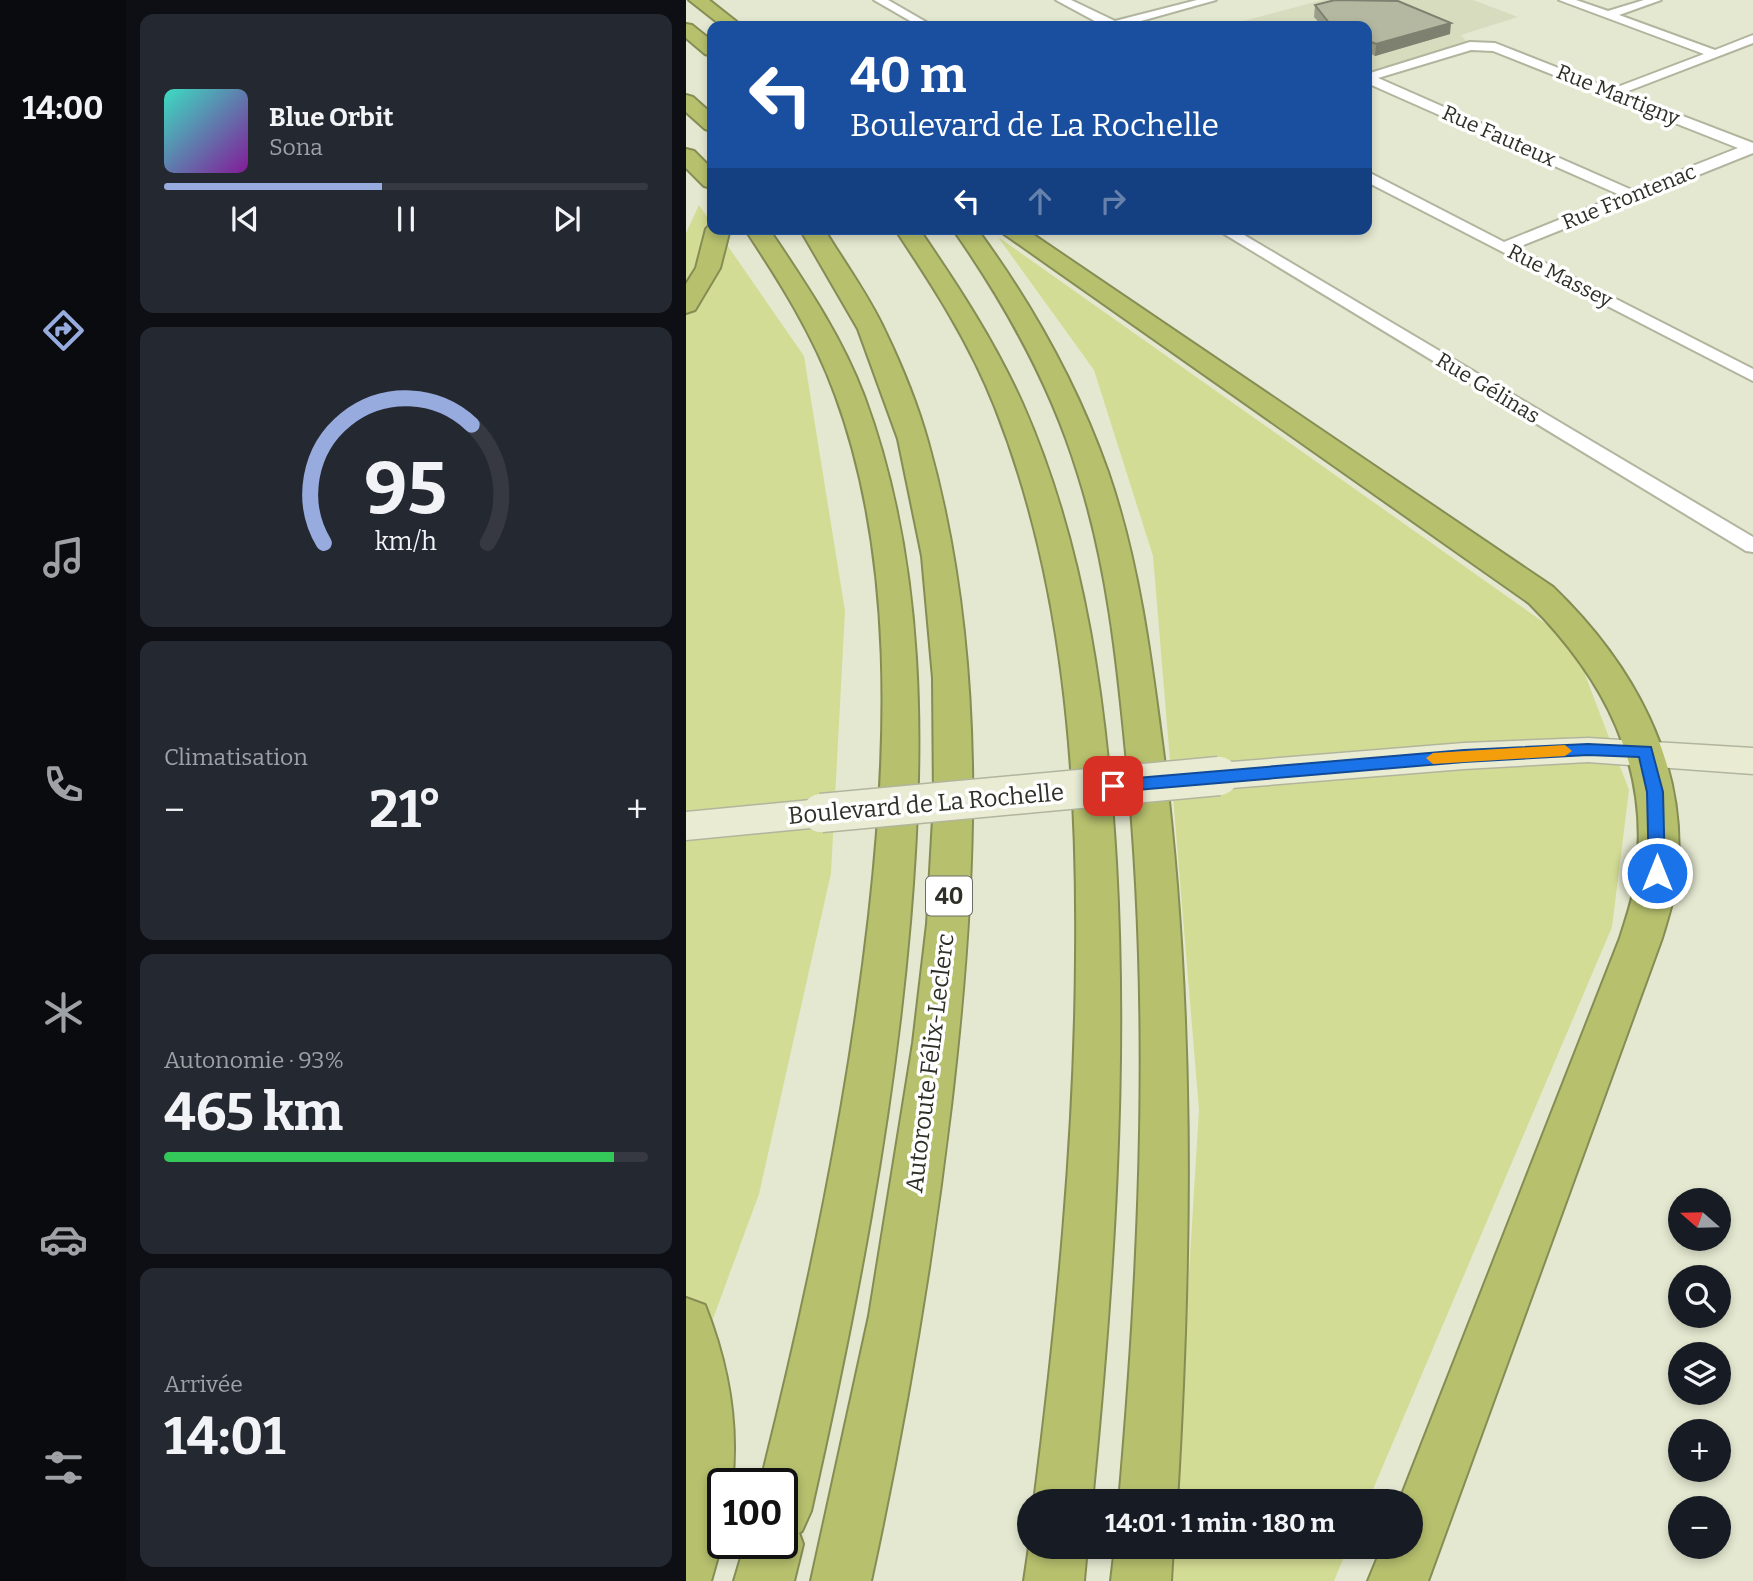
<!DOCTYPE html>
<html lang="fr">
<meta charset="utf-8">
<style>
:root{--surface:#171b24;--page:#242831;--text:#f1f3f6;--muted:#9ea1a6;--line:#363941;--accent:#97abdf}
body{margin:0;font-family:Bitter,serif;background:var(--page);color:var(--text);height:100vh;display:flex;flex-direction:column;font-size:26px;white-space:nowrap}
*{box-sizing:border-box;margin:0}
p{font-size:23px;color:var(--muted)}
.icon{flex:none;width:38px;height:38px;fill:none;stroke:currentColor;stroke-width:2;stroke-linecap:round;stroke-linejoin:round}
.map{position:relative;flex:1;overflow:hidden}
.side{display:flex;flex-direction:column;gap:14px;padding:14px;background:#0d0f14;width:560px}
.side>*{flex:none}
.guide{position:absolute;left:21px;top:21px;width:665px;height:214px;border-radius:14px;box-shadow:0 4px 10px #0003;background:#1a4fa0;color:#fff;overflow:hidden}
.needle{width:46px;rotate:290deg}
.buttons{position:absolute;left:982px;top:1188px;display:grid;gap:14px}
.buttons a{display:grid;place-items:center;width:63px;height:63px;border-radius:50%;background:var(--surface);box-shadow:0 4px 10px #0003;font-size:35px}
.speed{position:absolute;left:21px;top:1468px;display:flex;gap:14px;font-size:35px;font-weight:700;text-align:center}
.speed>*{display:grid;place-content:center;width:91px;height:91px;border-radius:50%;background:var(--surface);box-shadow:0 4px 10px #0003;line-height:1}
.speed .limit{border:4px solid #111;border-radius:10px;background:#fff;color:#111}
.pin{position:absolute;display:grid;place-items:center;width:60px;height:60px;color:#fff;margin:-30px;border-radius:14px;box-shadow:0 4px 10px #0006}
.me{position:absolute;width:77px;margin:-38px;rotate:0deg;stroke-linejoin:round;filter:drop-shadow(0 0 5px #0008)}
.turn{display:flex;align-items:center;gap:24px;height:147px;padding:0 28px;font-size:32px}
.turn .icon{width:91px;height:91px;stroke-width:2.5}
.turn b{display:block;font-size:49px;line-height:60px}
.lanes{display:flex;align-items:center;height:66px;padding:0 28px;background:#0003;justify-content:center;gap:35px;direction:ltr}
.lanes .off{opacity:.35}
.big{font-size:52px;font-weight:700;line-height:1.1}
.side .tile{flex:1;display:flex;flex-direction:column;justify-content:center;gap:10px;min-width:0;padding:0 24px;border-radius:14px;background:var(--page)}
.side .dial{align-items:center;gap:0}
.dial svg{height:182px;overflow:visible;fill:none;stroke:var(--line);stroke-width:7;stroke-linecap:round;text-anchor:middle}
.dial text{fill:var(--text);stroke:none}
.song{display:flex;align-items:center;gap:21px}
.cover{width:84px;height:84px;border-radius:10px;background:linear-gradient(135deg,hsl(170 70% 55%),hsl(290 70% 35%))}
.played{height:7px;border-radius:4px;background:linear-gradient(90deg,var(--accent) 45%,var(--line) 45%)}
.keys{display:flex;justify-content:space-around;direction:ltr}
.heat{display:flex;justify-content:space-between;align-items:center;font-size:38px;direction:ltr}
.charge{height:10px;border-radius:5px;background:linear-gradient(90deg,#34c759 93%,var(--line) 0)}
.trip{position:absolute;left:331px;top:1489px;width:406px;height:70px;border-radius:35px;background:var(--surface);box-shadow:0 4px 10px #0003;font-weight:700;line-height:70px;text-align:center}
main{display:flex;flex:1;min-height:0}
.tabs{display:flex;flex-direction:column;width:126px;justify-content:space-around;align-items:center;background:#090b0e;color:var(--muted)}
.tabs .icon{width:49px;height:49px}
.tabs .selected{color:var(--accent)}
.tabs b{font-size:32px;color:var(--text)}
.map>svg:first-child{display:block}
</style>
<main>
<nav class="tabs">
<b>14:00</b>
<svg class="icon selected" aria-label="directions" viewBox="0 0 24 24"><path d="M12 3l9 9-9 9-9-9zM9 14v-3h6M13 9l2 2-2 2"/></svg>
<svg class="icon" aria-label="music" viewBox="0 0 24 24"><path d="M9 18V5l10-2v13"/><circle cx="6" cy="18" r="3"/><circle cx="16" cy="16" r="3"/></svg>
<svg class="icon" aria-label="phone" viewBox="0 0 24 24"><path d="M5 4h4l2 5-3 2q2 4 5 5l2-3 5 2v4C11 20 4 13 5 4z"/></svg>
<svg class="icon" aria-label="climate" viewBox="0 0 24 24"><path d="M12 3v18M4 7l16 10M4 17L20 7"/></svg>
<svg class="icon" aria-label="car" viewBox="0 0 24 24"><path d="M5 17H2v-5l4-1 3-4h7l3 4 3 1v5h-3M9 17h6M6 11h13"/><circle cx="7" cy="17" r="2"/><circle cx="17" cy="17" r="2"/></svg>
<svg class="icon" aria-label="filters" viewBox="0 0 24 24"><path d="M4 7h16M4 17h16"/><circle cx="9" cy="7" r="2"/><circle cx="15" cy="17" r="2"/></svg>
</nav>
<section class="side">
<div class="tile">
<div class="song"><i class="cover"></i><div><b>Blue Orbit</b><p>Sona</p></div></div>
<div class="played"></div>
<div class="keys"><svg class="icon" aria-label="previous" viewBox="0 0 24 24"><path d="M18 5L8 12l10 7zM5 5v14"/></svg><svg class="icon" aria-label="pause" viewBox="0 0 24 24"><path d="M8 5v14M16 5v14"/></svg><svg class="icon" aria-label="next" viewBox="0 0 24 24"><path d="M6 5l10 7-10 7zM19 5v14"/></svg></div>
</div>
<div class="tile dial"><svg viewBox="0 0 100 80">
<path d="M14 69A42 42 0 1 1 86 69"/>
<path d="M14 69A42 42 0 0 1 79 17" stroke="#97abdf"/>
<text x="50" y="56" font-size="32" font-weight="700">95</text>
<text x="50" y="72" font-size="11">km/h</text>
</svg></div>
<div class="tile"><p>Climatisation</p>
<div class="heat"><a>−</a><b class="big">21°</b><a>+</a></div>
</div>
<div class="tile"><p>Autonomie · 93%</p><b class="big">465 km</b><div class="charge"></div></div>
<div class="tile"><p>Arrivée</p><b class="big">14:01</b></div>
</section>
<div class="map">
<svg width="1067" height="1581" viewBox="0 0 1067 1581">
<rect width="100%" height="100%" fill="#e4e8d0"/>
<polygon fill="#d8dcbe" points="636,0 787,0 832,17 775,35 784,46 681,78 681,26 557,26 550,23"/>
<g fill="#d3dc94">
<polygon points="13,205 26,224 26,229 30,229 118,356 159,611 145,873 73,1194 0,1392 0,233"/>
<polygon points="312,237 887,643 943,790 926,927 682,1501 489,1501 513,1110 467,556 408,370"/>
<polygon points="486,1547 662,1547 648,1581 484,1581"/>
</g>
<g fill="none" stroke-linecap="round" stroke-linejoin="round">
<g stroke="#b2b59e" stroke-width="4">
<g id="street">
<polygon points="188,0 202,0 247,26 233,26"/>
<polygon points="370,0 385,0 429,21 511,0 530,0 437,26 418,26"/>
<path d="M873,0h17l32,11 36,-11h17l-42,15 96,35 38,-15v8l-130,50 130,50v10l-237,95 237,121v12l-386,-199v-9l5,1 132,68 116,-47 -253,-112v-9l103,-32 25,1 117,46 92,-35zM785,50l22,1 245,97 -106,42 -254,-112z"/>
<polygon points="530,229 548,229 1067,537 1067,552 1060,551"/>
</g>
</g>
<g stroke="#b2b59e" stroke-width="3">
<g id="secondary">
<polygon points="902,738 1067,748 1067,774 902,762 778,769 533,789 521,785 516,776 521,767 533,763 778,743"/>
<polygon points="135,799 148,803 153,813 148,823 135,827 0,840 0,812"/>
</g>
</g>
<g stroke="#868d54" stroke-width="4">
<g id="highway">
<polygon points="3,0 23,0 56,26 36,26"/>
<polygon points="0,24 6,25 26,41 26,56 19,54 0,38"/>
<polygon points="0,95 7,97 26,114 26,131 19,129 0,112"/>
<polygon points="0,149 8,151 26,169 26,188 18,186 0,168"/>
<polygon points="26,223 26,229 44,229 34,268 9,310 0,313 0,284 10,268 20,229"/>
<path d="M59,229h24c36,54 72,106 95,167 62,167 61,350 46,526 -17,199 -55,394 -99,589l-9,20 -3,2 4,11 -9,37h-60l11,-37h37v-60h-22c47,-187 87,-376 109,-568 19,-169 26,-360 -34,-522 -22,-60 -55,-112 -90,-165z"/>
<path d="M114,229h24c20,33 45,67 61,102 16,33 33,75 43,111 61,216 49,444 23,664 -19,160 -46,318 -80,475h-60l58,-265 44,-273 14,-119 7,-123 -1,-123 -11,-122 -24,-117 -40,-110z"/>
<path d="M209,229h24c39,57 76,113 104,176 63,143 84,303 93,457 12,214 -3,427 -24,640h-58c23,-181 41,-363 42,-545 2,-185 -12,-376 -81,-550 -25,-64 -62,-121 -100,-178z"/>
<path d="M267,229h24c55,75 100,155 131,243 31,90 43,185 55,278 32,251 29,500 14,752h-58c22,-251 32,-499 7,-749 -9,-94 -19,-188 -48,-279 -27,-89 -72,-169 -125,-245z"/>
<path d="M311,229h28l528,358c79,76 136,176 124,289 -2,21 -9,42 -15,62l-234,643h-60l14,-34h28v-45h-11l221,-564c6,-20 14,-41 16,-62 15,-110 -32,-198 -107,-273z"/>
<path d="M0,1298l19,7c23,58 34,117 27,179h-9v55l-12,42h-25z"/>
<polygon points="343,1547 401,1547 398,1581 338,1581"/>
<polygon points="429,1547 487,1547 485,1581 425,1581"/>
</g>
</g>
<use href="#street" fill="#fff" fill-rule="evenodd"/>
<use href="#secondary" fill="#e9ecd3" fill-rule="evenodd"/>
<use href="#highway" fill="#b6c06d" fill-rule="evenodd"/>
<g stroke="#b2b59e" stroke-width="41" stroke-linecap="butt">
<polyline id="secondary-bridge" points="135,813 533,776"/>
</g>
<use href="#secondary-bridge" stroke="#e9ecd3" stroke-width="38"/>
</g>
<polygon fill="#9b9e8a" points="629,5 764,34 689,56 681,52 681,26 636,26 628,17"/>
<polygon fill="#7e8170" points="765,23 764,34 689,56 690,44"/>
<polygon fill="#b4b8a0" stroke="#7e8170" stroke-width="2" points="649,0 712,1 765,23 690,44 681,40 681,26 649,26 644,24 629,5"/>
<polygon fill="#1a73e8" stroke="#114b97" stroke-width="2" points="902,744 965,747 977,792 979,873 977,877 965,877 963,873 961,792 953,757 902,755 778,762 427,792 419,786 427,780 778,750"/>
<polygon fill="#f59e0b" points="879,745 886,751 879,756 747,764 740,758 747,753"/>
<g text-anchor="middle" stroke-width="7" stroke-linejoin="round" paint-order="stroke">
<g font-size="21" fill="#2e2f26" stroke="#fff">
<text transform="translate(932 95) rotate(22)" y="7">Rue Martigny</text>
<text transform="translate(813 136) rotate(24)" y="7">Rue Fauteux</text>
<text transform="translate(943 197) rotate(-22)" y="7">Rue Frontenac</text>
<text transform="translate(874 276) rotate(27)" y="7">Rue Massey</text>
<text transform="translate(802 388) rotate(31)" y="7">Rue Gélinas</text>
</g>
<rect fill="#fff" stroke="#6d6d67" stroke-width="2" x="240" y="876.5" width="46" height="39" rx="5"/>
<g font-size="23" font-weight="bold" fill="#2e2f26">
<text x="263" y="904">40</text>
</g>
<g font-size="24" fill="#2e2f26" stroke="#fff">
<text transform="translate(240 804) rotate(-5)" y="8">Boulevard de La Rochelle</text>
<text transform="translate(244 1063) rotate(-83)" y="8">Autoroute Félix-Leclerc</text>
</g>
</g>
</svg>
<div class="buttons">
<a><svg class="needle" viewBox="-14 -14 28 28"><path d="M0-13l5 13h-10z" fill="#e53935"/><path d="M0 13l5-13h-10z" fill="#9ea1a6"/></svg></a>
<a><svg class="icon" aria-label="search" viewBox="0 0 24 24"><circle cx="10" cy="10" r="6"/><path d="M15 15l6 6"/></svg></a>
<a><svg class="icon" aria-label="layers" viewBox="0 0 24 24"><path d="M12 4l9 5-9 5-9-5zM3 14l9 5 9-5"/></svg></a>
<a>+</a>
<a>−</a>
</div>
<div class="speed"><div class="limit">100</div></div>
<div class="pin" style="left:427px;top:786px;background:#d93025"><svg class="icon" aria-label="arrive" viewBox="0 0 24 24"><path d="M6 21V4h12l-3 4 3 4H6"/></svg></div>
<svg class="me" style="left:971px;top:873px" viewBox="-20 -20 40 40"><circle r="17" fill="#1a73e8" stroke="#fff" stroke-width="3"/><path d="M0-11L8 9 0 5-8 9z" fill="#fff"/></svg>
<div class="trip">14:01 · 1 min · 180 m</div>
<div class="guide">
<div class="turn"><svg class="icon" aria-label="left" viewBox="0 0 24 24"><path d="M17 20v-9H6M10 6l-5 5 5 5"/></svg><div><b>40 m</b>Boulevard de La Rochelle</div></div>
<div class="lanes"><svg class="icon" aria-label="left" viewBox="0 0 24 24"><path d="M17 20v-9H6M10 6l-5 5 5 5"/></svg><svg class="icon off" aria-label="ahead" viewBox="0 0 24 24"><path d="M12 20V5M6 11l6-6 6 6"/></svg><svg class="icon off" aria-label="right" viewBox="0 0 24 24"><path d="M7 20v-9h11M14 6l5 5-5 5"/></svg></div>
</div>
</div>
</main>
